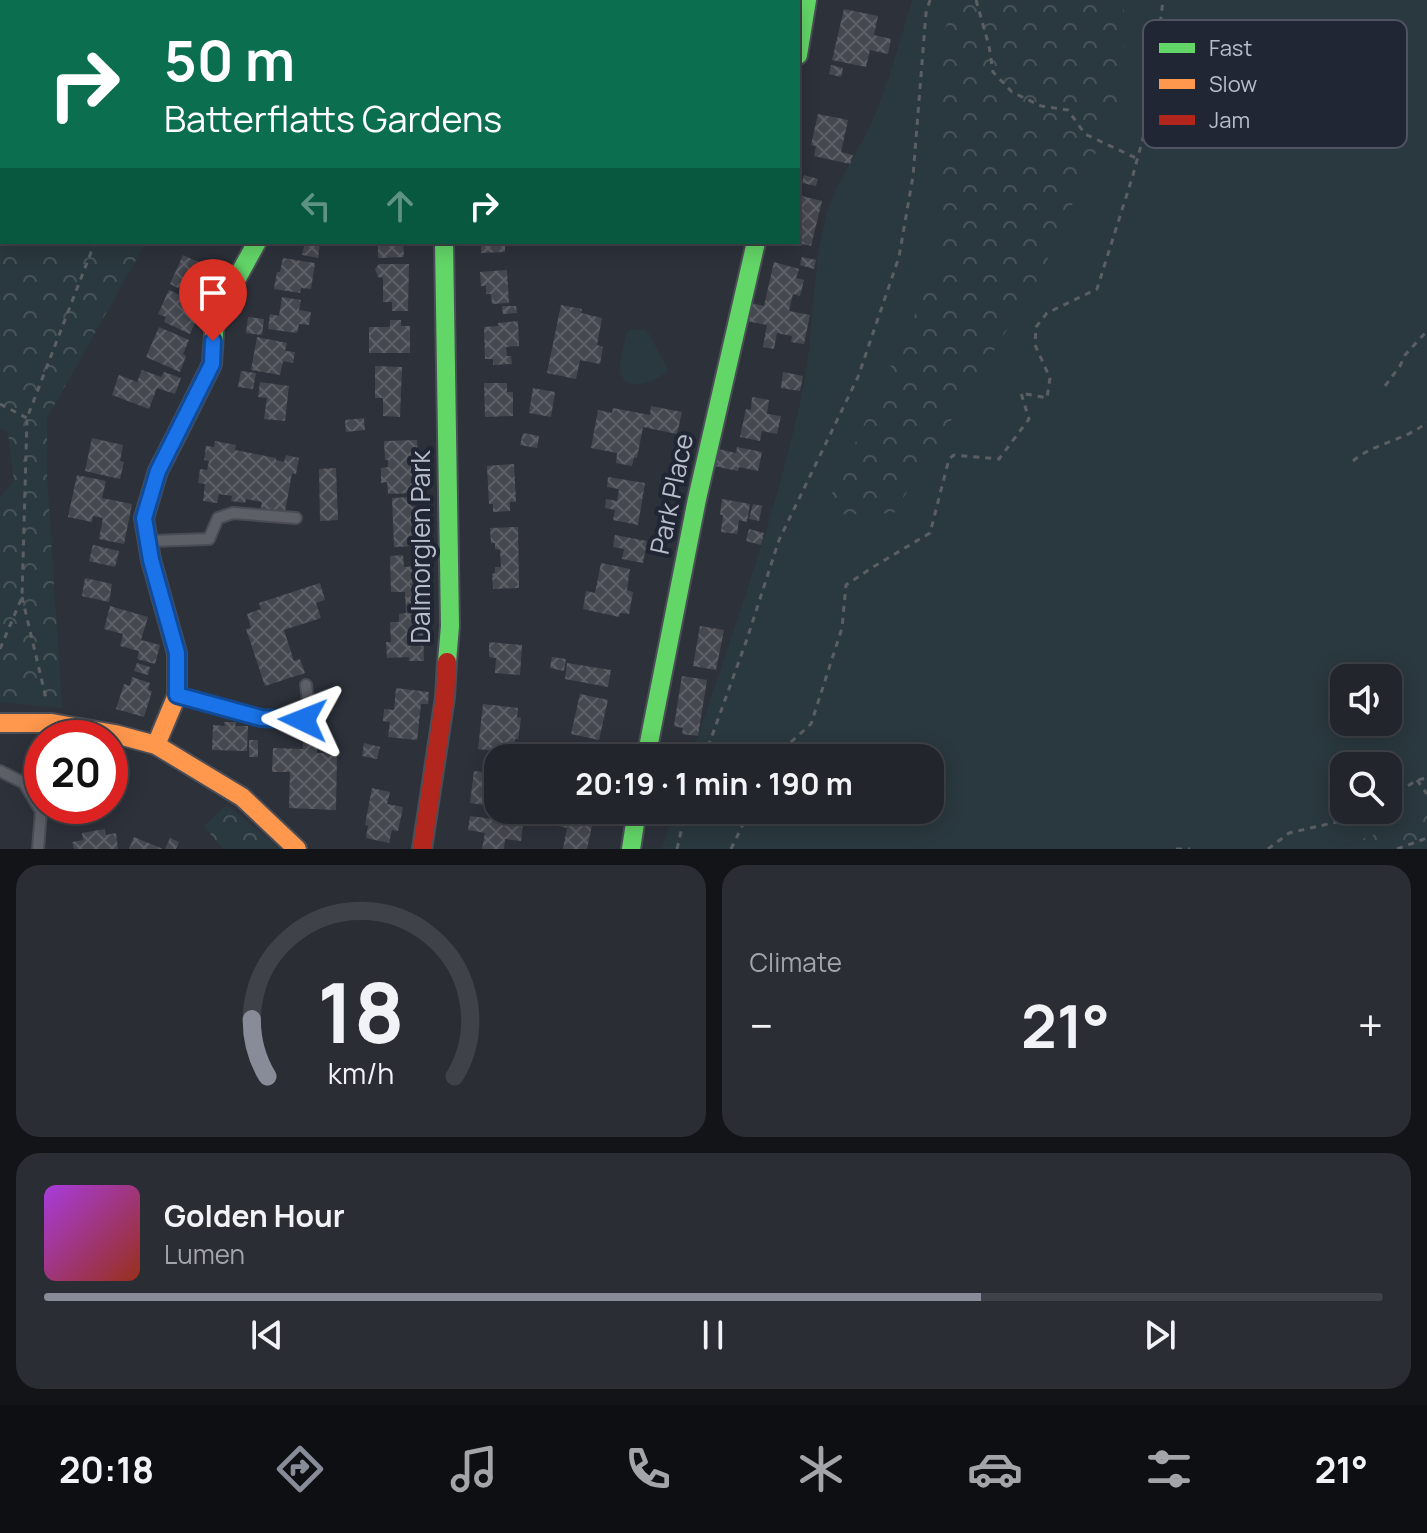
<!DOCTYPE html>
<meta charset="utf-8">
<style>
:root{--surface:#22252c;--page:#2a2d34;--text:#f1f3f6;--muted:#a2a5a9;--line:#3f4248;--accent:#888c98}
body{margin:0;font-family:Manrope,sans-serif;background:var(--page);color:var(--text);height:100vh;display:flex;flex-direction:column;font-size:30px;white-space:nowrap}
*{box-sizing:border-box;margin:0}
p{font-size:26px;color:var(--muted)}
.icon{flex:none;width:44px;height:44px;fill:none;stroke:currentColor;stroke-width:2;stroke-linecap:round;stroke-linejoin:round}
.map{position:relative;height:849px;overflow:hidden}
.drawer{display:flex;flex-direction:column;gap:16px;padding:16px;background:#131418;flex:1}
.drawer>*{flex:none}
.hud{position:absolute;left:0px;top:0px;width:800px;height:244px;box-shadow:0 4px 20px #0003,0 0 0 2px var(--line);background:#0b6e4f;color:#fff;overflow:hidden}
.fabs{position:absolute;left:1330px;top:664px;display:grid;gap:16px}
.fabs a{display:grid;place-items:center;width:72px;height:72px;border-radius:16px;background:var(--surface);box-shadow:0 4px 20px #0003,0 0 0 2px var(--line);font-size:40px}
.speed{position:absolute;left:24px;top:720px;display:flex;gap:16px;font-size:40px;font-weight:700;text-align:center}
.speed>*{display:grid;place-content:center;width:104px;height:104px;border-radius:50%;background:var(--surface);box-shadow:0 4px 20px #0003,0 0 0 2px var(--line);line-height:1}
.speed .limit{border:12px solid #d22;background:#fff;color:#111}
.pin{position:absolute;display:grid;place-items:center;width:68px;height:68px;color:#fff;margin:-82px -34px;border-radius:50% 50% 50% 0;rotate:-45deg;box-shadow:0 0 8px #0007}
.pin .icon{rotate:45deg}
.me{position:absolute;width:88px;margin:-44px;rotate:272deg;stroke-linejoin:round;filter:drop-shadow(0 0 6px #0008)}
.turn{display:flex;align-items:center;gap:28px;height:168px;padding:0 32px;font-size:36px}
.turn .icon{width:104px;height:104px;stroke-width:2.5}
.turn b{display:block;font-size:56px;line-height:68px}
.lanes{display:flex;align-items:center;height:76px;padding:0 32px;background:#0003;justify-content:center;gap:40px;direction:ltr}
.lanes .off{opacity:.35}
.big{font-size:60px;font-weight:700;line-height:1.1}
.drawer .card{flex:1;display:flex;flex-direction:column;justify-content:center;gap:12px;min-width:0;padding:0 28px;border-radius:24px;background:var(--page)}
.drawer .dial{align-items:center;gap:0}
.dial svg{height:208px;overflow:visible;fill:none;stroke:var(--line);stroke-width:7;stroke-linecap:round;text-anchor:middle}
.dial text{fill:var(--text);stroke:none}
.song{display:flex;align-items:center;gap:24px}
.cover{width:96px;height:96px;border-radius:12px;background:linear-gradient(135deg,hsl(280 70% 55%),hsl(10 70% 35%))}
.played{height:8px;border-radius:4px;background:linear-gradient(90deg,var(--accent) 70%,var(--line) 70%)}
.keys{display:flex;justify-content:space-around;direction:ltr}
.heat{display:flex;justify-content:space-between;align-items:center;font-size:44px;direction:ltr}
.drawer .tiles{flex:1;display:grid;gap:16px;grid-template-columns:1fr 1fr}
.card:last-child{grid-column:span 2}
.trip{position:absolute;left:484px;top:744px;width:460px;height:80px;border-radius:24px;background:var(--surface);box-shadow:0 4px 20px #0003,0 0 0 2px var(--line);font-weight:700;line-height:80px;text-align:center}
.tab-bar{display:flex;height:128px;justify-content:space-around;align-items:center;background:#0e0f12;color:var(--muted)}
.tab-bar .icon{width:56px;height:56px}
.tab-bar .selected{color:var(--accent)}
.tab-bar b{font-size:36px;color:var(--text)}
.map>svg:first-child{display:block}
</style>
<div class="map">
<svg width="1427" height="849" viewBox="0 0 1427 849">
<defs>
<pattern id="forest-crowns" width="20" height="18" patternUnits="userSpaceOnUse" patternTransform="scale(2)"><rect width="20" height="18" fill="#2a393f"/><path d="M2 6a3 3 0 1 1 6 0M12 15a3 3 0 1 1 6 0" fill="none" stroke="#475459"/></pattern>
<pattern id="building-cross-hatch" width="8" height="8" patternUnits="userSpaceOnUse" patternTransform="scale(2)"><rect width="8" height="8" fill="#45484f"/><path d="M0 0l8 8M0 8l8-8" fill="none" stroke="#5e6067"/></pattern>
</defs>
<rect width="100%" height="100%" fill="#2d313a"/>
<g fill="#2a393f" fill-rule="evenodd">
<path d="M912,0h515v815l-92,34h-673l12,-39h256v-52h-239c39,-119 83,-237 110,-359 14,-61 9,-125 26,-186 9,-30 29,-58 43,-87 18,-40 29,-83 42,-126zM1344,678h44v44h-44zM1344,766h44v44h-44z"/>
<path d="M632,329l12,1 5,4 19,36c-11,13 -46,25 -48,-1 0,-11 4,-24 6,-34l2,-4z"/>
</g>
<g fill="url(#forest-crowns)">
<polygon points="956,0 1124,0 1123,92 1040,276 894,513 822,515 940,260 940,42"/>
<polygon points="2,145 2,242 146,242 47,418 47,476 62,708 0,702 0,498 14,481 8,432 0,427 0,146"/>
<polygon points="227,805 280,849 223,849 204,826"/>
<polygon points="1427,815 1427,849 1335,849"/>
</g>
<g fill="url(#building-cross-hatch)">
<polygon points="844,9 878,16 874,35 891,39 888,54 870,50 866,67 832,60"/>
<polygon points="831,65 843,68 841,77 829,74"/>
<polygon points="818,114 848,120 841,152 853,155 850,164 814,156 816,146 811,145"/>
<polygon points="804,175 818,179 816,186 802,183"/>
<polygon points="798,195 822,201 811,246 798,243"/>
<polygon points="305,242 320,243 318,258 302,255"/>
<polygon points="378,242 403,242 404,257 378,258"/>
<polygon points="481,242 505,242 505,252 481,253"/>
<polygon points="183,255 211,268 206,280 211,283 202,300 170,284"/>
<polygon points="802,257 816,260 814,269 800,265"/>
<polygon points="283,258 315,263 311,289 301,288 300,293 274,289 277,272 280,272"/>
<polygon points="774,262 799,269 796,278 804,280 800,296 793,294 789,311 810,315 804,344 791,342 792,336 777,333 774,349 763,347 767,325 747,321 751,303 764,306"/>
<polygon points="379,264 409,264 408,311 392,311 392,302 383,302 383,278 378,277 375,269"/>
<polygon points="507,270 509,303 492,304 491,294 486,294 486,286 481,286 480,272"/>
<polygon points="169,290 197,303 191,315 197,318 190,334 164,322 166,317 158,314"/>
<polygon points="282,297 301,300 299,310 311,312 309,325 299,324 297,333 268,329 270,314 279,316"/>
<polygon points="561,305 582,309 581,313 602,318 597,345 603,347 600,364 580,360 576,379 547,373"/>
<polygon points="502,306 516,306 517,313 503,314"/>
<polygon points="248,317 264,319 262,335 246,333"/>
<polygon points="390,320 401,320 401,326 410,326 410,353 369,353 369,327 390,327"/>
<polygon points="518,321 519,346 506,347 507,356 511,356 512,364 493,365 493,359 485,359 484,327 498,326 498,323"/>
<polygon points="159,327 189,340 183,354 186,356 180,372 146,357"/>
<polygon points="257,337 287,343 285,351 295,352 293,363 283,361 280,375 251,370"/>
<polygon points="375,366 402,367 400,417 383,416 383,398 375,398"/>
<polygon points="142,370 161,377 164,372 181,378 175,394 157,388 149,409 112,395 119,375 137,382"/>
<polygon points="241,371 256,373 253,389 238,387"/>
<polygon points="783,372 803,376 800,391 781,388"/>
<polygon points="260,382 289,386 285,421 264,419 267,398 258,397"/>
<polygon points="484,383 507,383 507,392 513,392 513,416 485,417"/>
<polygon points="533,388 555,392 551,417 529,413"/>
<polygon points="752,397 769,400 767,414 781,416 777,434 762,431 760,441 740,437 746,409 751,410"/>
<polygon points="651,406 682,412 677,434 643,427 637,458 634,457 632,466 616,463 617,453 591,448 598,410 612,413 613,408 650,415"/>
<polygon points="364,418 365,430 346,432 345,420"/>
<polygon points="523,433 539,436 537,448 520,445"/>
<polygon points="92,438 123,445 120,461 124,462 120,479 85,471"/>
<polygon points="417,440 418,458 413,458 414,493 388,494 387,482 381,483 381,468 388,467 388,460 385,460 384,441"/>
<polygon points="215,441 236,445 235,450 276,458 276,460 284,462 286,455 299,458 296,474 292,473 285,512 261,508 262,502 246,499 245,503 231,501 232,496 219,494 217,503 203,501 205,484 198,483 200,469 207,470 209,461 204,460 206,446 214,447"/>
<polygon points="737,447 762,452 758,471 739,467 738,471 714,466 718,449 736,453"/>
<polygon points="514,464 516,502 510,502 510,511 493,512 493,504 489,504 487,466"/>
<polygon points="336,468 338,520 320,521 319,469"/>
<polygon points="77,475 106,481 102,498 132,504 124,544 99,539 103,518 93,516 92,522 68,517"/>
<polygon points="608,477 645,483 638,525 613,520 615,510 605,508 606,499 617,501 619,489 607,487"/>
<polygon points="411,497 411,506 415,506 416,526 418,526 419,546 394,547 392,498"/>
<polygon points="722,499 750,504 747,522 739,520 737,534 721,532 723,515 720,515"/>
<polygon points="753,504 762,506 759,521 749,519"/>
<polygon points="518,527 519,588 493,589 492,574 495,573 495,567 501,567 500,550 495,549 495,543 491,543 490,528"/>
<polygon points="749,529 764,533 761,545 746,541"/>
<polygon points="615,535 647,541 643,563 622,559 624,549 613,547"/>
<polygon points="93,545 119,551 115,567 89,561"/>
<polygon points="403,555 404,567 421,566 424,661 409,661 409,657 387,658 386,642 391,642 390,622 399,622 399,614 406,613 405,592 391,592 390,556"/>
<polygon points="601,563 630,569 627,590 633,592 629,614 620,613 619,617 583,609 586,591 595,593"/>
<polygon points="85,578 112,584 109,602 82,596"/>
<polygon points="320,583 325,600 316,603 321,618 284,630 294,661 300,659 305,673 265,686 246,629 251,628 247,614 261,609 259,603"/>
<polygon points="110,606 148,617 141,640 160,645 155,664 137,659 139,651 120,646 123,634 104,629"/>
<polygon points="700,626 724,630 716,670 693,666"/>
<polygon points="489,642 522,645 520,675 495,673 496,658 489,657"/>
<polygon points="552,657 566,659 564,671 550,668"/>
<polygon points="137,663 150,667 148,675 134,671"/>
<polygon points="567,663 611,670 608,687 565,679"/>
<polygon points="682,676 707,680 698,736 682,734 683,728 674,726"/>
<polygon points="132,677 150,683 148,690 152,691 144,717 116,709 124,684 130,686"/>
<polygon points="396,688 429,692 428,704 421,704 417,740 388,737 390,722 383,721 384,709 394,710"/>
<polygon points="580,694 608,700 599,740 571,734"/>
<polygon points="483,704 518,708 517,717 521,718 518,739 515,739 513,753 478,749"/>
<polygon points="224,722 236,722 235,726 248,726 247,751 212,750 213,725 225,726"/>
<rect x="249" y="740" width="9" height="17"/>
<polygon points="303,742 317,743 317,753 337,753 336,810 289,808 290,772 272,772 273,748 303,749"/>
<polygon points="364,743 380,747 377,759 362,756"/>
<polygon points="474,771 498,774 498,807 470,803"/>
<polygon points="372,788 390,792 387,804 403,807 398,831 392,830 389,843 366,838 368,826 365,825"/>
<polygon points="571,810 595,812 587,849 563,849 567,828 553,825 556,811 570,814"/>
<polygon points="470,816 523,823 521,841 505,839 504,849 482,849 485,833 468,830"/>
<polygon points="105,829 106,835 116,833 118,849 74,849 72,842 83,840 82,833"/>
<polygon points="134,837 163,849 129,849"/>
<polygon points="170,838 179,842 176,849 165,849"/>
</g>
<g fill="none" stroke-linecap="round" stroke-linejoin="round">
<g stroke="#494c53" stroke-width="14">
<g id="lane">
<polyline points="150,541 209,539 218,518 233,513 296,518"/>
<path d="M179,696c29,8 107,35 131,19l-4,-30"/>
<polyline points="0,771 24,783 41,811 38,849"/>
</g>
</g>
<g stroke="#494c53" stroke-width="24">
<g id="street">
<polyline points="19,2 21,0"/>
<polyline points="0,22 2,20"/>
</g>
</g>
<g stroke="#4b4e57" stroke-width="22">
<g id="fast">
<polyline points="798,55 807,0"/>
<polyline points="444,242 450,626 447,662"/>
<polyline points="177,434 212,364 215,318 257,242"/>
<polyline points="646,758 697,499 756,242"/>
<polyline points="631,849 637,810"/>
</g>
</g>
<g stroke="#4b4e57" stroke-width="22">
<g id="slow">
<polyline points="0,723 52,723 115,734 156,745 242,797 297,849"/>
<polyline points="156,745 177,695 177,653 151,560 144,518 158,471 177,434"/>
</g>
</g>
<g stroke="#4b4e57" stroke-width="22">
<polyline id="jam" points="422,849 445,697 447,662"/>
</g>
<g stroke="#5b5f64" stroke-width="3" stroke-dasharray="6 6" stroke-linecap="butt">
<polyline points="331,0 333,2"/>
<polyline points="976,0 989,46 993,72 1012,92 1041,106 1068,110 1085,134 1138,159"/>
<polyline points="157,2 157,0"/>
<polyline points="243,2 245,0"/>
<polyline points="469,2 470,0"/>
<polyline points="1385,386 1400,366 1405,355 1427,331"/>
<polyline points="0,404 27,418"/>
<path d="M1353,461c22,-19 53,-20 74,-39"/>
<polyline points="22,597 46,698"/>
<polyline points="0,649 22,597 27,418 95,242"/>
<polyline points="704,758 747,639 779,540 858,377 899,257 913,176 926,13 930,0"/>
<polyline points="773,758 811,724 842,628 846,585 873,567 930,533 949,459 954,455 999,459 1029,419 1021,393 1047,398 1050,378 1035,345 1036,327 1047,313 1097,289 1133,175 1150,112 1163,0"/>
<polyline points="1417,780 1427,794"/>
<polyline points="1388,799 1417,780 1427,778"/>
<polyline points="677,849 686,810"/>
<polyline points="731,849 750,810"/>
<polyline points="1176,849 1190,849"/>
<polyline points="1268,849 1289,833 1341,821 1369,810"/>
<polyline points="1397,849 1427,838"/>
</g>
<use href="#lane" stroke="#5e6068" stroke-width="10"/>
<use href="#street" stroke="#5e6068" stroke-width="20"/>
<use href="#fast" stroke="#63d668" stroke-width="18"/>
<use href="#slow" stroke="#ff974d" stroke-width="18"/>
<use href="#jam" stroke="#b3261e" stroke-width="18"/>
</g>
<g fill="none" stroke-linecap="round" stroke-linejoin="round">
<g stroke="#114b97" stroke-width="20">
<polyline id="route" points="213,341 212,364 158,471 144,518 151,560 177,653 177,695 261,718 303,720"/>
</g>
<use href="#route" stroke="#1a73e8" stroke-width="14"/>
</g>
<g text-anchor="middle" stroke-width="8" stroke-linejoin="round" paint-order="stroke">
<g font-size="26" fill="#b9bdca" stroke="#212635">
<text transform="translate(672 494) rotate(-78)" y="9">Park Place</text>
<text transform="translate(421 547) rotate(-90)" y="9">Dalmorglen Park</text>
</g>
</g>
<rect x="1143" y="20" width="264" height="128" rx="12" fill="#212635" stroke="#4f5362" stroke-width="2"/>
<rect x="1159" y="43" width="36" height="10" fill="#63d668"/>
<rect x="1159" y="79" width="36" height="10" fill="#ff974d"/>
<rect x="1159" y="115" width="36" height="10" fill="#b3261e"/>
<g font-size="22" fill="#b9bdca">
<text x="1209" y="56">Fast</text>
<text x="1209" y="92">Slow</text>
<text x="1209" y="128">Jam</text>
</g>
</svg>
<div class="fabs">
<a><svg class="icon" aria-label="sound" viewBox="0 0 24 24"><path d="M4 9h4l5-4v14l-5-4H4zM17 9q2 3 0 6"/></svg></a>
<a><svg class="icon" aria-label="search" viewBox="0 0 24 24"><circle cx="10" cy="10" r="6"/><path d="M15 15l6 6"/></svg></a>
</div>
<div class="speed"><div class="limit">20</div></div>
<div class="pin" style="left:213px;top:341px;background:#d93025"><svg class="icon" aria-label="arrive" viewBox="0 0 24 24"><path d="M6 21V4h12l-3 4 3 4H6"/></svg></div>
<svg class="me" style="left:303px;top:720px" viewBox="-20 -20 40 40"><path d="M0-17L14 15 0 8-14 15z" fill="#1a73e8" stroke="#fff" stroke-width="4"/></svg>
<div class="trip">20:19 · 1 min · 190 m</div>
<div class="hud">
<div class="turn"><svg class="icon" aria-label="right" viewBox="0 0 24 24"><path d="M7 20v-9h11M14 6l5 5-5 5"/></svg><div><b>50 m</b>Batterflatts Gardens</div></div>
<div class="lanes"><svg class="icon off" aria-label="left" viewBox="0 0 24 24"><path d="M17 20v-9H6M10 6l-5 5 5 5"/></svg><svg class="icon off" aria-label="ahead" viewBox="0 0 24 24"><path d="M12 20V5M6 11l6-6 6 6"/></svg><svg class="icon" aria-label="right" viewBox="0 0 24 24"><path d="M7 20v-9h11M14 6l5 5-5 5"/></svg></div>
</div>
</div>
<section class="drawer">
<div class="tiles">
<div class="card dial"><svg viewBox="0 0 100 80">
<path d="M14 69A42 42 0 1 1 86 69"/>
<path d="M14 69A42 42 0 0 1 8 47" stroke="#888c98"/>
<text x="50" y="56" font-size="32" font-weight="700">18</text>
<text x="50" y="72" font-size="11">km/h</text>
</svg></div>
<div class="card"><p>Climate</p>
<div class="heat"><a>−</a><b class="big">21°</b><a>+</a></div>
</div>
<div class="card">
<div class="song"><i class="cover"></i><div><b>Golden Hour</b><p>Lumen</p></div></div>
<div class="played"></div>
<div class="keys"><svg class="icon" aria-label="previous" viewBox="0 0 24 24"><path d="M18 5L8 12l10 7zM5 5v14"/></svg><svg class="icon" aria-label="pause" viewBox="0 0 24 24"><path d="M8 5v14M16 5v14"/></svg><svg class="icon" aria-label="next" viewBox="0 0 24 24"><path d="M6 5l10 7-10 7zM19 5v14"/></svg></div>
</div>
</div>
</section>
<nav class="tab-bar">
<b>20:18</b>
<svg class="icon selected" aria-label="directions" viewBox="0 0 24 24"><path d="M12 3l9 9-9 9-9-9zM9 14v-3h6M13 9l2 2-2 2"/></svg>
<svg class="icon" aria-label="music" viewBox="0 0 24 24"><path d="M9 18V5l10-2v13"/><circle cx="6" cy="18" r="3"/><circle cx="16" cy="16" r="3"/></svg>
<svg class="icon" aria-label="phone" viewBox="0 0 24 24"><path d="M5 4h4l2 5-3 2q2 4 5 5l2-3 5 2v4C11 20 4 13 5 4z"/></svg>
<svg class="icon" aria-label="climate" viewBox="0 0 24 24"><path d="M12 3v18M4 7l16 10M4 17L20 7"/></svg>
<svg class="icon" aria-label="car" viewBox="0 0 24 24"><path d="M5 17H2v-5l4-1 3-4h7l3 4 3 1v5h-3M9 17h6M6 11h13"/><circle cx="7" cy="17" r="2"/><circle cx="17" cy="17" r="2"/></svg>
<svg class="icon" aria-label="filters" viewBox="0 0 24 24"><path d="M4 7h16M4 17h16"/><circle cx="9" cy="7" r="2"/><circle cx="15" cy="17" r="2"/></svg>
<b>21°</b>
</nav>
